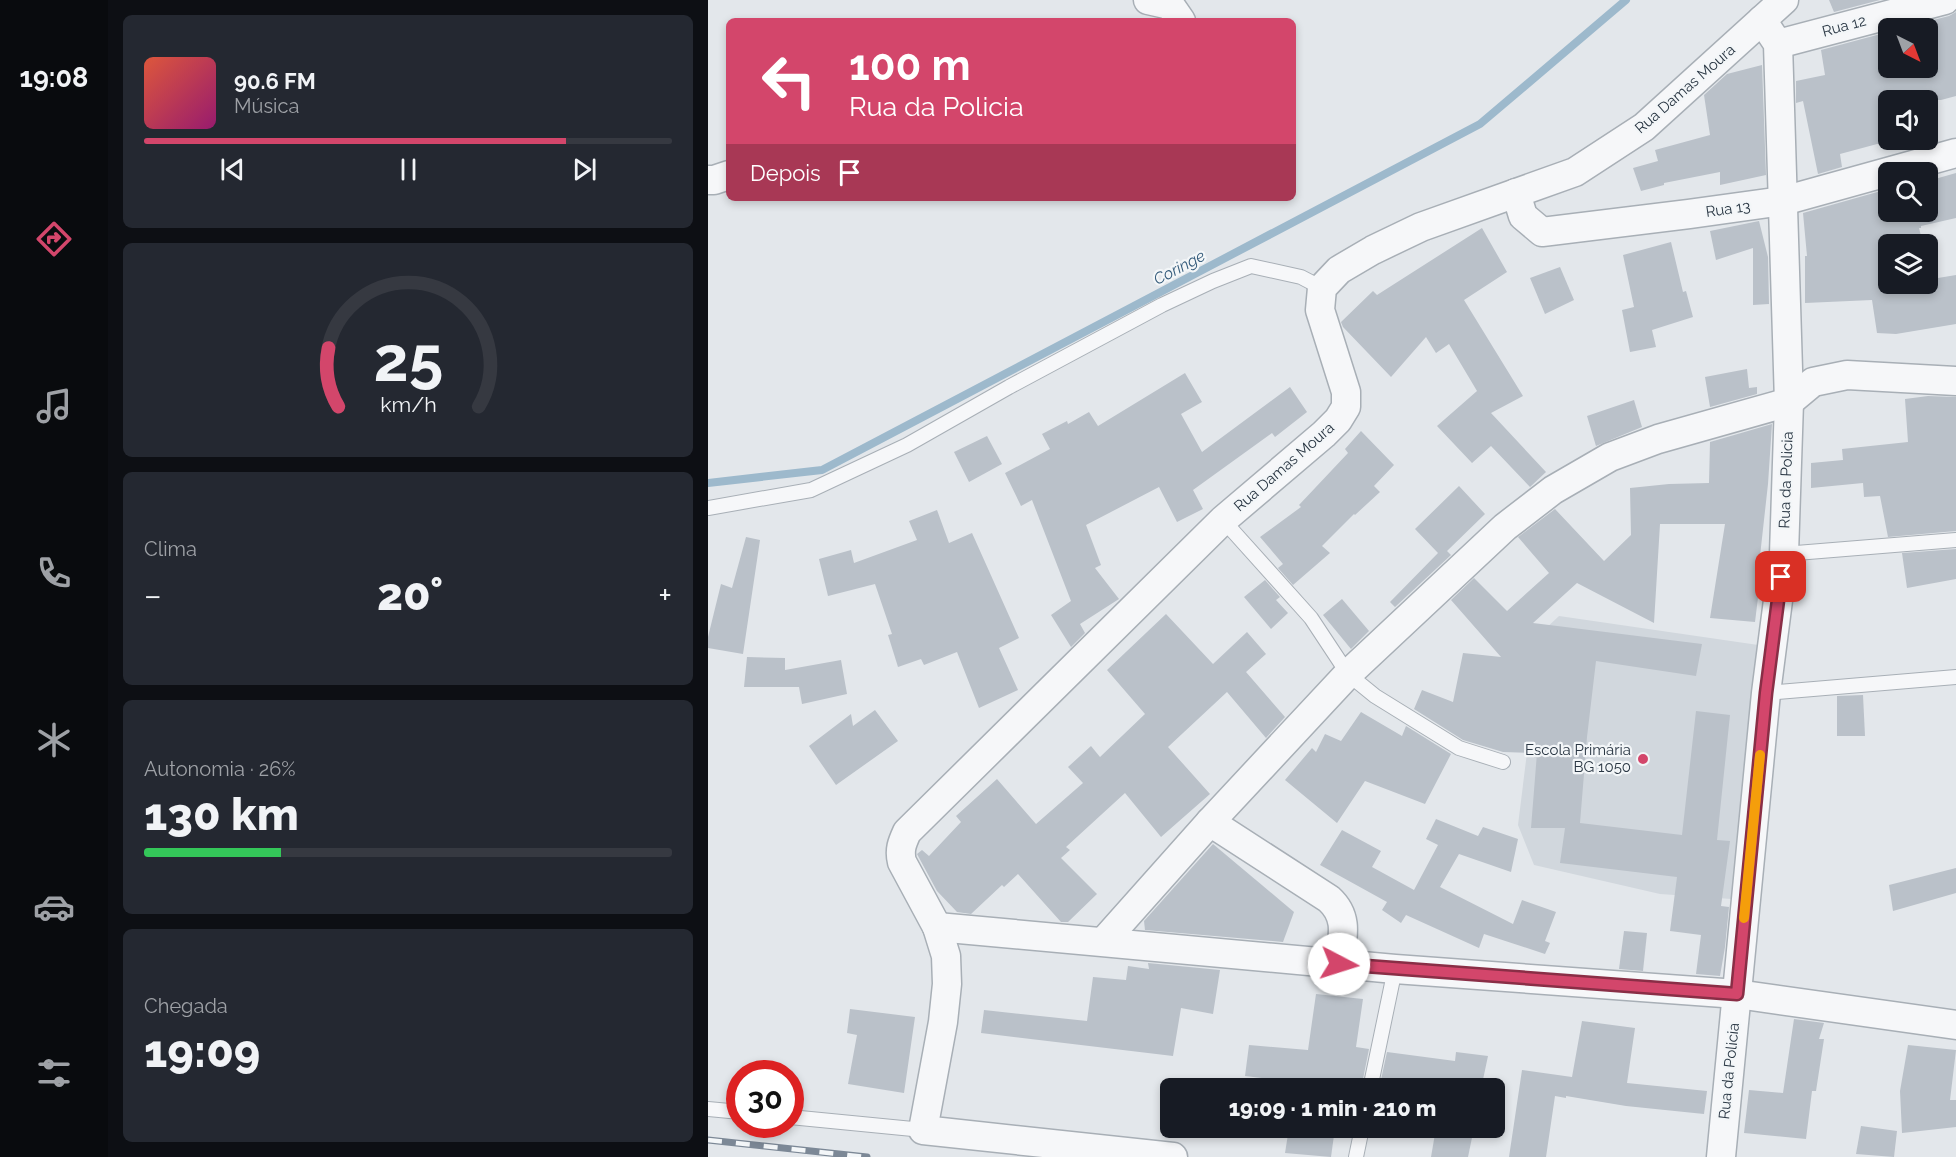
<!DOCTYPE html>
<html lang="pt">
<meta charset="utf-8">
<style>
:root{--surface:#171b24;--page:#242831;--text:#f1f3f6;--muted:#9ea1a6;--line:#363941;--accent:#d3466b}
body{margin:0;font-family:Raleway,sans-serif;background:var(--page);color:var(--text);height:100vh;display:flex;flex-direction:column;font-size:22px;white-space:nowrap}
*{box-sizing:border-box;margin:0}
p{font-size:20px;color:var(--muted)}
.icon{flex:none;width:33px;height:33px;fill:none;stroke:currentColor;stroke-width:2;stroke-linecap:round;stroke-linejoin:round}
.map{position:relative;flex:1;overflow:hidden}
.side{display:flex;flex-direction:column;gap:15px;padding:15px;background:#0d0f14;width:600px}
.side>*{flex:none}
.guide{position:absolute;left:18px;top:18px;width:570px;height:183px;border-radius:9px;box-shadow:0 3px 9px #0003;background:#d3466b;color:#fff;overflow:hidden}
.needle{width:39px;rotate:138deg}
.tools{position:absolute;left:1170px;top:18px;display:grid;gap:12px}
.tools a{display:grid;place-items:center;width:60px;height:60px;border-radius:9px;background:var(--surface);box-shadow:0 3px 9px #0003;font-size:30px}
.speed{position:absolute;left:18px;top:1060px;display:flex;gap:12px;font-size:30px;font-weight:700;text-align:center}
.speed>*{display:grid;place-content:center;width:78px;height:78px;border-radius:50%;background:var(--surface);box-shadow:0 3px 9px #0003;line-height:1}
.speed .limit{border:9px solid #d22;background:#fff;color:#111}
.pin{position:absolute;display:grid;place-items:center;width:51px;height:51px;color:#fff;margin:-26px;border-radius:12px;box-shadow:0 3px 9px #0006}
.me{position:absolute;width:66px;margin:-33px;rotate:95deg;stroke-linejoin:round;filter:drop-shadow(0 0 4px #0008)}
.turn{display:flex;align-items:center;gap:21px;height:126px;padding:0 24px;font-size:27px}
.turn .icon{width:78px;height:78px;stroke-width:2.5}
.turn b{display:block;font-size:42px;line-height:51px}
.then{display:flex;align-items:center;height:57px;padding:0 24px;background:#0003;gap:12px;font-size:22px}
.big{font-size:45px;font-weight:800;line-height:1.1}
.side .tile{flex:1;display:flex;flex-direction:column;justify-content:center;gap:9px;min-width:0;padding:0 21px;border-radius:9px;background:var(--page)}
.side .dial{align-items:center;gap:0}
.dial svg{height:156px;overflow:visible;fill:none;stroke:var(--line);stroke-width:7;stroke-linecap:round;text-anchor:middle}
.dial text{fill:var(--text);stroke:none}
.song{display:flex;align-items:center;gap:18px}
.cover{width:72px;height:72px;border-radius:9px;background:linear-gradient(135deg,hsl(10 70% 55%),hsl(320 70% 35%))}
.played{height:6px;border-radius:3px;background:linear-gradient(90deg,var(--accent) 80%,var(--line) 80%)}
.keys{display:flex;justify-content:space-around;direction:ltr}
.heat{display:flex;justify-content:space-between;align-items:center;font-size:33px;direction:ltr}
.charge{height:9px;border-radius:4px;background:linear-gradient(90deg,#34c759 26%,var(--line) 0)}
.trip{position:absolute;left:452px;top:1078px;width:345px;height:60px;border-radius:9px;background:var(--surface);box-shadow:0 3px 9px #0003;font-weight:800;line-height:60px;text-align:center}
main{display:flex;flex:1;min-height:0}
.dock{display:flex;flex-direction:column;width:108px;justify-content:space-around;align-items:center;background:#090b0e;color:var(--muted)}
.dock .icon{width:42px;height:42px}
.dock .selected{color:var(--accent)}
.dock b{font-size:27px;color:var(--text)}
.map>svg:first-child{display:block}
</style>
<main>
<nav class="dock">
<b>19:08</b>
<svg class="icon selected" aria-label="directions" viewBox="0 0 24 24"><path d="M12 3l9 9-9 9-9-9zM9 14v-3h6M13 9l2 2-2 2"/></svg>
<svg class="icon" aria-label="music" viewBox="0 0 24 24"><path d="M9 18V5l10-2v13"/><circle cx="6" cy="18" r="3"/><circle cx="16" cy="16" r="3"/></svg>
<svg class="icon" aria-label="phone" viewBox="0 0 24 24"><path d="M5 4h4l2 5-3 2q2 4 5 5l2-3 5 2v4C11 20 4 13 5 4z"/></svg>
<svg class="icon" aria-label="climate" viewBox="0 0 24 24"><path d="M12 3v18M4 7l16 10M4 17L20 7"/></svg>
<svg class="icon" aria-label="car" viewBox="0 0 24 24"><path d="M5 17H2v-5l4-1 3-4h7l3 4 3 1v5h-3M9 17h6M6 11h13"/><circle cx="7" cy="17" r="2"/><circle cx="17" cy="17" r="2"/></svg>
<svg class="icon" aria-label="filters" viewBox="0 0 24 24"><path d="M4 7h16M4 17h16"/><circle cx="9" cy="7" r="2"/><circle cx="15" cy="17" r="2"/></svg>
</nav>
<section class="side">
<div class="tile">
<div class="song"><i class="cover"></i><div><b>90.6 FM</b><p>Música</p></div></div>
<div class="played"></div>
<div class="keys"><svg class="icon" aria-label="previous" viewBox="0 0 24 24"><path d="M18 5L8 12l10 7zM5 5v14"/></svg><svg class="icon" aria-label="pause" viewBox="0 0 24 24"><path d="M8 5v14M16 5v14"/></svg><svg class="icon" aria-label="next" viewBox="0 0 24 24"><path d="M6 5l10 7-10 7zM19 5v14"/></svg></div>
</div>
<div class="tile dial"><svg viewBox="0 0 100 80">
<path d="M14 69A42 42 0 1 1 86 69"/>
<path d="M14 69A42 42 0 0 1 9 39" stroke="#d3466b"/>
<text x="50" y="56" font-size="32" font-weight="700">25</text>
<text x="50" y="72" font-size="11">km/h</text>
</svg></div>
<div class="tile"><p>Clima</p>
<div class="heat"><a>−</a><b class="big">20°</b><a>+</a></div>
</div>
<div class="tile"><p>Autonomia · 26%</p><b class="big">130 km</b><div class="charge"></div></div>
<div class="tile"><p>Chegada</p><b class="big">19:09</b></div>
</section>
<div class="map">
<svg width="1248" height="1157" viewBox="0 0 1248 1157">
<rect width="100%" height="100%" fill="#e3e7eb"/>
<polygon fill="#d1d7dd" points="851,616 1064,647 1038,900 952,894 826,865 810,825 834,632"/>
<g fill="none" stroke-linecap="round" stroke-linejoin="round">
<polyline stroke="#9db9cc" stroke-width="8" points="0,483 114,470 772,124 918,0"/>
</g>
<g fill="#bac1c9">
<polygon points="1121,0 1172,0 1126,12"/>
<polygon points="1248,12 1248,96 1233,100 1173,100 1180,128 1180,140 1184,140 1132,154 1134,167 1110,174 1095,101 1088,103 1088,81 1117,75 1113,50 1180,32 1180,68 1220,68 1220,28 1194,28 1241,16"/>
<polygon points="1054,65 1058,175 1012,185 1012,172 956,183 956,185 933,191 925,168 950,161 947,150 1002,135 996,95 1019,74"/>
<polygon points="1248,173 1248,218 1213,226 1213,228 1211,228 1215,244 1180,244 1180,284 1220,284 1220,261 1224,279 1248,275 1248,324 1188,334 1169,333 1164,300 1097,303 1097,256 1099,256 1095,213 1180,189 1180,212 1220,212 1220,181"/>
<polygon points="1051,221 1060,257 1061,304 1045,305 1045,248 1008,260 1002,231"/>
<polygon points="774,228 799,272 756,300 815,396 783,413 838,472 822,487 783,446 764,463 729,426 769,391 741,344 728,353 718,337 683,377 635,327 633,322 665,291 669,295"/>
<polygon points="963,242 975,292 978,291 985,317 944,330 948,347 922,352 914,310 926,307 915,255"/>
<polygon points="852,267 866,300 837,314 822,278"/>
<polygon points="1039,369 1041,388 1049,387 1049,394 1002,407 997,377"/>
<polygon points="477,373 494,402 473,414 494,452 582,387 599,412 567,437 564,433 485,490 495,509 469,522 451,487 378,525 393,565 387,568 411,599 372,624 377,633 363,647 343,615 363,601 324,500 313,506 297,473 342,449 334,434 359,421 360,424 381,412 390,426"/>
<polygon points="1220,396 1248,397 1248,531 1180,537 1172,496 1156,497 1155,483 1103,488 1103,463 1135,460 1134,449 1200,442 1197,399"/>
<polygon points="926,400 934,427 888,446 879,416"/>
<polygon points="1064,424 1060,484 1051,565 1054,565 1047,622 1002,618 1017,524 952,524 946,623 869,583 825,623 994,644 988,676 888,661 879,737 872,823 974,835 988,711 1022,715 1009,840 1022,841 1013,906 1021,907 1017,947 1012,976 988,974 993,935 962,931 969,877 852,863 857,828 823,828 829,753 795,752 755,740 706,709 714,690 745,702 755,653 793,657 743,600 766,578 799,611 841,573 810,537 847,509 896,561 923,535 922,488 961,484 1001,483 1002,442"/>
<polygon points="653,431 686,465 666,486 672,492 647,515 646,514 614,546 622,553 585,585 570,568 575,564 552,537 593,507 591,505 640,453 637,449"/>
<polygon points="279,436 294,464 261,482 246,452"/>
<polygon points="751,486 777,514 739,551 743,555 687,607 682,602 730,553 707,529"/>
<polygon points="229,510 241,543 264,533 311,638 291,648 310,690 271,708 249,652 216,665 213,659 190,667 180,635 184,634 167,584 120,596 111,559 143,550 146,563 209,540 201,521"/>
<polygon points="38,537 52,540 35,654 0,648 0,637 13,584 24,588"/>
<polygon points="1248,549 1248,579 1199,588 1194,553"/>
<polygon points="557,580 572,597 568,600 580,613 563,629 536,597"/>
<polygon points="634,599 661,631 643,649 615,615"/>
<polygon points="458,614 505,664 539,632 558,654 538,672 577,717 558,738 519,692 460,747 502,794 453,837 417,793 358,847 362,850 353,858 389,894 360,922 353,922 310,874 296,887 294,885 263,914 249,912 229,891 209,854 214,850 221,856 253,822 248,816 289,779 328,824 375,783 360,767 383,746 392,757 437,714 399,670"/>
<polygon points="39,657 77,658 77,670 133,660 139,694 94,704 91,687 36,687"/>
<polygon points="1155,695 1157,736 1129,736 1129,696"/>
<polygon points="167,710 190,741 128,785 101,746 143,714 145,726"/>
<polygon points="653,712 694,736 698,726 743,754 717,804 657,781 629,823 577,780 604,748 608,752 617,734 633,741"/>
<polygon points="728,819 770,836 775,827 810,839 803,872 751,854 732,887 805,924 814,900 848,912 837,941 842,943 837,954 776,934 771,948 698,915 693,923 674,910 679,902 612,865 634,830 673,851 664,867 706,890 730,845 718,839"/>
<polygon points="505,844 586,912 575,942 437,930 436,921"/>
<polygon points="1248,868 1248,893 1185,911 1181,885"/>
<polygon points="916,931 939,933 935,971 911,969"/>
<polygon points="440,963 512,970 505,1014 473,1008 465,1056 273,1033 276,1010 379,1021 385,977 418,980 420,966 441,969"/>
<polygon points="608,994 655,999 648,1047 661,1049 653,1089 588,1089 588,1082 537,1076 541,1045 600,1050"/>
<polygon points="142,1009 207,1017 196,1093 140,1084 149,1035 139,1033"/>
<polygon points="1086,1019 1116,1023 1111,1039 1116,1039 1108,1091 1104,1091 1098,1139 1036,1133 1041,1090 1075,1093"/>
<polygon points="874,1021 927,1028 919,1083 999,1091 996,1114 918,1106 858,1096 858,1098 847,1096 838,1157 801,1157 814,1070 864,1077"/>
<polygon points="1200,1045 1248,1050 1242,1100 1248,1100 1248,1127 1194,1133 1192,1091"/>
<polygon points="679,1052 747,1061 748,1052 780,1056 773,1089 671,1089"/>
<polygon points="1153,1126 1189,1131 1186,1157 1148,1154"/>
<polygon points="581,1128 627,1128 623,1157 577,1153"/>
<polygon points="728,1128 766,1128 760,1157 723,1157"/>
</g>
<g fill="none" stroke-linecap="round" stroke-linejoin="round">
<g stroke="#a8afb6" stroke-width="16">
<g id="service">
<polyline points="0,508 103,490 199,445 301,387 454,305 505,281 543,266 593,277 614,288"/>
<polyline points="515,520 603,618 640,674 667,696 751,748 795,762"/>
<polyline points="1076,554 1248,540"/>
<polyline points="1058,693 1248,677"/>
<polyline points="662,1089 687,969"/>
<polyline points="0,1109 32,1112"/>
<polyline points="82,1117 215,1130"/>
<polyline points="648,1157 654,1128"/>
</g>
</g>
<g stroke="#a8afb6" stroke-width="31">
<g id="minor">
<polyline points="440,0 462,5 473,21"/>
<polyline points="1070,44 1237,0"/>
<polyline points="0,180 6,180 21,175"/>
<polyline points="808,193 815,216 834,232 981,214 1075,201 1248,153"/>
<path d="M502,822l119,77c21,19 13,40 10,65"/>
<polyline points="229,927 687,969 1029,994 1248,1025"/>
<polyline points="396,941 502,822 640,674 797,527 845,490 902,457 950,439 1081,402 1105,382 1139,375 1248,381"/>
<path d="M465,1157l-250,-27 20,-108 4,-38 -1,-28 -9,-29 -35,-65c-3,-12 0,-19 5,-30l316,-312 101,-86 14,-14 8,-13v-15l-26,-82 2,-22 17,-18 34,-20 48,-23 154,-55 69,-45 140,-127"/>
<polyline points="1013,1157 1058,693 1076,554 1081,402 1070,44 1054,20"/>
</g>
</g>
<use href="#service" stroke="#f6f7f9" stroke-width="14"/>
<use href="#minor" stroke="#f6f7f9" stroke-width="28"/>
<g stroke="#7c8896" stroke-width="7">
<polyline id="rail" points="0,1140 159,1157"/>
</g>
<use href="#rail" stroke="#f3f6f8" stroke-width="4.5" stroke-dasharray="14" stroke-linecap="butt"/>
</g>
<g fill="none" stroke-linecap="round" stroke-linejoin="round">
<g stroke="#892e46" stroke-width="15">
<polyline id="route" points="631,964 1029,994 1058,693 1073,577"/>
</g>
<use href="#route" stroke="#d3466b" stroke-width="10"/>
<polyline stroke="#f59e0b" stroke-width="10" points="1036,918 1052,755"/>
</g>
<circle fill="#d3466b" stroke="#f3f6f8" stroke-width="2" cx="935" cy="759" r="6"/>
<g text-anchor="middle" stroke-width="4.5" stroke-linejoin="round" paint-order="stroke">
<g font-size="15" fill="#2a3744" stroke="#f3f6f8">
<text transform="translate(1136 26) rotate(-15)" y="5">Rua 12</text>
<text transform="translate(977 89) rotate(-41)" y="5">Rua Damas Moura</text>
<text transform="translate(1020 209) rotate(-8)" y="5">Rua 13</text>
<text transform="translate(576 467) rotate(-41)" y="5">Rua Damas Moura</text>
<text transform="translate(1078 480) rotate(-88)" y="5">Rua da Policia</text>
<text transform="translate(1021 1071) rotate(-84)" y="5">Rua da Policia</text>
</g>
<g font-size="15" fill="#2a3744" stroke="#f3f6f8" text-anchor="end">
<text x="923" y="755">Escola Primária<tspan x="923" dy="17">BG 1050</tspan></text>
</g>
<g font-size="16" font-style="italic" fill="#335a7a" stroke="#f3f6f8">
<text transform="translate(471 267) rotate(-28)" y="6">Coringe</text>
</g>
</g>
</svg>
<div class="tools">
<a><svg class="needle" viewBox="-14 -14 28 28"><path d="M0-13l5 13h-10z" fill="#e53935"/><path d="M0 13l5-13h-10z" fill="#9ea1a6"/></svg></a>
<a><svg class="icon" aria-label="sound" viewBox="0 0 24 24"><path d="M4 9h4l5-4v14l-5-4H4zM17 9q2 3 0 6"/></svg></a>
<a><svg class="icon" aria-label="search" viewBox="0 0 24 24"><circle cx="10" cy="10" r="6"/><path d="M15 15l6 6"/></svg></a>
<a><svg class="icon" aria-label="layers" viewBox="0 0 24 24"><path d="M12 4l9 5-9 5-9-5zM3 14l9 5 9-5"/></svg></a>
</div>
<div class="speed"><div class="limit">30</div></div>
<div class="pin" style="left:1073px;top:577px;background:#d93025"><svg class="icon" aria-label="arrive" viewBox="0 0 24 24"><path d="M6 21V4h12l-3 4 3 4H6"/></svg></div>
<svg class="me" style="left:631px;top:964px" viewBox="-20 -20 40 40"><circle r="19" fill="#fff"/><path d="M0-13L10 11 0 6-10 11z" fill="#d3466b"/></svg>
<div class="trip">19:09 · 1 min · 210 m</div>
<div class="guide">
<div class="turn"><svg class="icon" aria-label="left" viewBox="0 0 24 24"><path d="M17 20v-9H6M10 6l-5 5 5 5"/></svg><div><b>100 m</b>Rua da Policia</div></div>
<div class="then">Depois<svg class="icon" aria-label="arrive" viewBox="0 0 24 24"><path d="M6 21V4h12l-3 4 3 4H6"/></svg></div>
</div>
</div>
</main>
